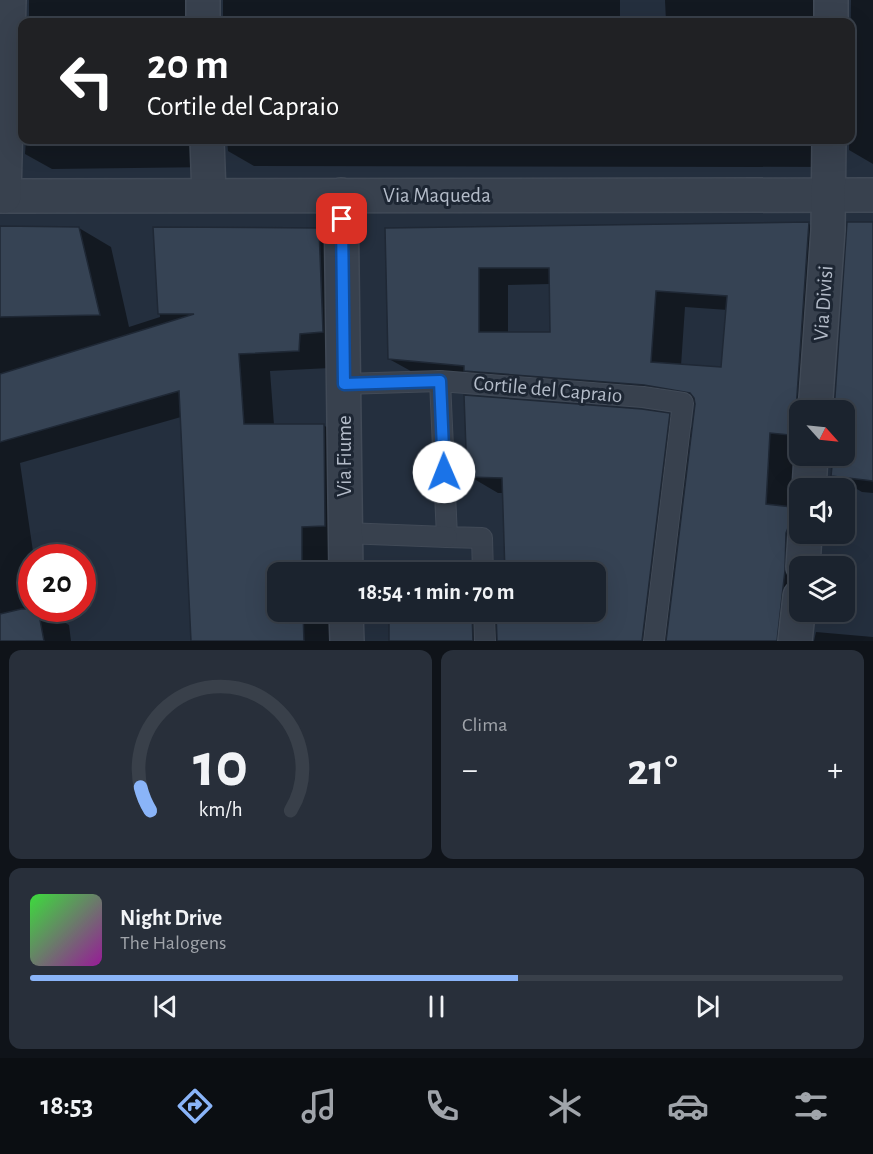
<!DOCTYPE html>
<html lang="it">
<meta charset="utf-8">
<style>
:root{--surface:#1b232e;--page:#282f3a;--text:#f1f3f6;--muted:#a0a4aa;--line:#39404a;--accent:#8ab4f8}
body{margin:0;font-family:"Alegreya Sans",sans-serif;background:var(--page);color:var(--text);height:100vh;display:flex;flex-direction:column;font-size:22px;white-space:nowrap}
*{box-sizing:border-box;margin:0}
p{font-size:20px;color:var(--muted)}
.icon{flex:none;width:33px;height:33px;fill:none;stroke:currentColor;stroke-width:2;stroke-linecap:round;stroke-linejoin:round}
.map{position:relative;height:641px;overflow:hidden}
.drawer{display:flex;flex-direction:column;gap:9px;padding:9px;background:#0f1319;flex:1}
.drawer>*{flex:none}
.banner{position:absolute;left:18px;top:18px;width:837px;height:126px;border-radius:12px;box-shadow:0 6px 24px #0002,0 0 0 2px var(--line);background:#202124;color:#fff;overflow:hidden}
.needle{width:39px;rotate:117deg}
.buttons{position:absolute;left:789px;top:400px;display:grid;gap:12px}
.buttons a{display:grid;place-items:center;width:66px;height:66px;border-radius:12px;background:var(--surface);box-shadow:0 6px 24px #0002,0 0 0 2px var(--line);font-size:30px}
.speed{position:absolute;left:18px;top:544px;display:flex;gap:12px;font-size:30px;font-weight:700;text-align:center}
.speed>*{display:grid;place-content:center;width:78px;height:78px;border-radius:50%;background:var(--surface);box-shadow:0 6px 24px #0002,0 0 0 2px var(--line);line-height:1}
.speed .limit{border:9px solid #d22;background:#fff;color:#111}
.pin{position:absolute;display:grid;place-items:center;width:51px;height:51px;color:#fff;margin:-26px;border-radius:12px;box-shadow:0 3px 9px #0006}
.me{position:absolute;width:66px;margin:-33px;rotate:359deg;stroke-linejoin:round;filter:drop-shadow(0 0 4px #0008)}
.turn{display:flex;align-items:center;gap:21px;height:126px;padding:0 30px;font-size:27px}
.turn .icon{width:78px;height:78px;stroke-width:2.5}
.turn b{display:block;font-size:42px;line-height:51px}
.big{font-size:45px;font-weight:700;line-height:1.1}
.drawer .card{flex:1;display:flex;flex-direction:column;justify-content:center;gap:9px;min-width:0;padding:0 21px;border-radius:12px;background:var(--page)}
.drawer .dial{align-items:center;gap:0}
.dial svg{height:156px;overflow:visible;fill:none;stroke:var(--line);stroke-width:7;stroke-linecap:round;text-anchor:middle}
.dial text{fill:var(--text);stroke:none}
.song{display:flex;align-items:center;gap:18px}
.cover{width:72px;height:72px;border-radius:9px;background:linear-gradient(135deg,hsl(120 70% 55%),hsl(300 70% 35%))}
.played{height:6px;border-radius:3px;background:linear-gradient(90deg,var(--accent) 60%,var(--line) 60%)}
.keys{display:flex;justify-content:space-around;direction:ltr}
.heat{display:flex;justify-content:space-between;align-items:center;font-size:33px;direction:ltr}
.drawer .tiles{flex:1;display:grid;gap:9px;grid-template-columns:1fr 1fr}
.card:last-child{grid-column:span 2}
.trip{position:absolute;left:267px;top:562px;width:339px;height:60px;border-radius:12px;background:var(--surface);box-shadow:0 6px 24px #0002,0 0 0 2px var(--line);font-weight:700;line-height:60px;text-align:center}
.menu{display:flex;height:96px;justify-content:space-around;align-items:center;background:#0b0e12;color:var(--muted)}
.menu .icon{width:42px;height:42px}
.menu .active{color:var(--accent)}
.menu b{font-size:27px;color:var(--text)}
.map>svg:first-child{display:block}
</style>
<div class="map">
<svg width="873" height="641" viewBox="0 0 873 641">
<rect width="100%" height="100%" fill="#242f3e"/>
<g fill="#0007" fill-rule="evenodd">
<polygon points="29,0 219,0 210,22 29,22"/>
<rect x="223" y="0" width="397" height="22"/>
<polygon points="665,0 847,0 838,22 666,22"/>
<polygon points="851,0 873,0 873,164 849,150"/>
<polygon points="26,140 223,140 215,167 52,169 25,154"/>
<polygon points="227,140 845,140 836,167 254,166 228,151"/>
<polygon points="873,223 873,493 862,492 832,475 835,456 844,456 844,411 835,411"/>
<path d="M809,224l29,17 -38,170 -4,100 4,2v54l7,74h-416l-1,-29h206v-39h-90l-2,-80h-6l-29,-17 200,-61 23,13 3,-24 -277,-29 -29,-16 -2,-130zM550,284l1,49 -43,1v-49zM685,307l43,3 -6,58 -41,-2z"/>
<polygon points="0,228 79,228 111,247 129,327 160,317 155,229 319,230 350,248 330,368 270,371 274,425 323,425 355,443 333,573 278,573 278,612 334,612 334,641 193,641 181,417 20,463 34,558 32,558 32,609 42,609 69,625 71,641 0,641"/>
<polygon points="816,632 873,637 873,641 814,641"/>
</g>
<g fill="#364354" stroke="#1f2835" stroke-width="1.5" fill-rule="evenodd">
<path d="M809,222l-13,188 4,11v15l-30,-3 -4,71 26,3 -2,16 -4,10 -1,37 -8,71h-111l29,-237 -1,-6 -4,-5 -46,-8 -180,-14v-5l-76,-7 -3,-131zM479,268h70l1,64h-71zM656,291l71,5 -6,71 -70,-5z"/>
<polygon points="847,222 873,222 873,481 831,476 833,456 844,456 844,411 834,411"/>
<polygon points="0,226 79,227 100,315 0,317"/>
<polygon points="153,227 319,228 323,332 300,334 299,351 239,354 244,424 324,424 325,526 302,527 302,573 278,573 278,612 303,612 304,641 191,641 179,391 0,442 0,374 194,314 158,314"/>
<polygon points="464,395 642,409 670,413 642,641 497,641 496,612 596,612 596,573 505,573 502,478 467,477"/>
<polygon points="388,567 471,572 471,573 388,573"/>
<polygon points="21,609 38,609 44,641 0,641 0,614"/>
<polygon points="389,612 472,612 473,641 389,641"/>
</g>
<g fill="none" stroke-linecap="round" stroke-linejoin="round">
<g stroke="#414a57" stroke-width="22">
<g id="lane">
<polyline points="440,381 447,537 482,538 483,573"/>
<polyline points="344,384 440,381 643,397 683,403 654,641"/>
<polyline points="345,533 447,537"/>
<polyline points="484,612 485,641"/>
</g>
</g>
<g stroke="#414a57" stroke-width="36">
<g id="street">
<polyline points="203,0 203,22"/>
<polyline points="831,22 831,0"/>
<polyline points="207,140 209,195"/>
<polyline points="341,195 346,573"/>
<polyline points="0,196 873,195"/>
<polyline points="4,196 9,0"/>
<polyline points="815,411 828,230 829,140"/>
<polyline points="809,489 811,456"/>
<polyline points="803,567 805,534"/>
<polyline points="346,612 347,641"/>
<polyline points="795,641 800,596"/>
</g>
</g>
<use href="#lane" stroke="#38414e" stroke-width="20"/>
<use href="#street" stroke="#38414e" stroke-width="33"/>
</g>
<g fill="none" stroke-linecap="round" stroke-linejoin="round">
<g stroke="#114b97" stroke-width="15">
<polyline id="route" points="342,219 344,384 440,381 444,472"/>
</g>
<use href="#route" stroke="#1a73e8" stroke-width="10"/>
</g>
<g text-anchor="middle" stroke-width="6" stroke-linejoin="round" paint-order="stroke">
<g font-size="21" fill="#b4bcc9" stroke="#1d2633">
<text x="437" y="202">Via Maqueda</text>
<text transform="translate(823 303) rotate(-86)" y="7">Via Divisi</text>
<text transform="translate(548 389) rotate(5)" y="7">Cortile del Capraio</text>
<text transform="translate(344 456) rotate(-90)" y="7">Via Fiume</text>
</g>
</g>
</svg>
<div class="buttons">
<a><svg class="needle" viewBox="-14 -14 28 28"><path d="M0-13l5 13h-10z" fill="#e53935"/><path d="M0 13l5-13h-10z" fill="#a0a4aa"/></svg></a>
<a><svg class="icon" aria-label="sound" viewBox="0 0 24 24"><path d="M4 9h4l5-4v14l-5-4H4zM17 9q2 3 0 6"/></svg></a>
<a><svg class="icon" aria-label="layers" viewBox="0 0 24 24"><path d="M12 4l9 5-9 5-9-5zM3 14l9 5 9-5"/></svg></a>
</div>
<div class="speed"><div class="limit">20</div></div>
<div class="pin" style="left:342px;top:219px;background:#d93025"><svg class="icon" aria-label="arrive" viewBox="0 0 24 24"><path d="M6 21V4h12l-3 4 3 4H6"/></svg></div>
<svg class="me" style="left:444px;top:472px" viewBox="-20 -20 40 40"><circle r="19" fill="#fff"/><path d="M0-13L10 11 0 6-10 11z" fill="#1a73e8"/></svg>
<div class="trip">18:54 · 1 min · 70 m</div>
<div class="banner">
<div class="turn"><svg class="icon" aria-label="left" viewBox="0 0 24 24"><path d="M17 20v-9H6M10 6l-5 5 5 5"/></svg><div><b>20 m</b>Cortile del Capraio</div></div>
</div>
</div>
<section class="drawer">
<div class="tiles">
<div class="card dial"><svg viewBox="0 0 100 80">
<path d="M14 69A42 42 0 1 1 86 69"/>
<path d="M14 69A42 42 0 0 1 9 57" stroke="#8ab4f8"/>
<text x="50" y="56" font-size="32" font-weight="700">10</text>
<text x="50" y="72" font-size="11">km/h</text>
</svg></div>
<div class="card"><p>Clima</p>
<div class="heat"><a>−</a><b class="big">21°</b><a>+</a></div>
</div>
<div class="card">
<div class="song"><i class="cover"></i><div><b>Night Drive</b><p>The Halogens</p></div></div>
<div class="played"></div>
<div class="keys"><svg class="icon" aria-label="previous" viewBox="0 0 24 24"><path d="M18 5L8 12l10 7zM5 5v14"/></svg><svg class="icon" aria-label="pause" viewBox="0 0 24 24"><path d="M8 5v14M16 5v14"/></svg><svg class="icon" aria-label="next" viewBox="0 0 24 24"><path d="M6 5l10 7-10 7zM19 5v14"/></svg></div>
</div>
</div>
</section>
<nav class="menu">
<b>18:53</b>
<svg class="icon active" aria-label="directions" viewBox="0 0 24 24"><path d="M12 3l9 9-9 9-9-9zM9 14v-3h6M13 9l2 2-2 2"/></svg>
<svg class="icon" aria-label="music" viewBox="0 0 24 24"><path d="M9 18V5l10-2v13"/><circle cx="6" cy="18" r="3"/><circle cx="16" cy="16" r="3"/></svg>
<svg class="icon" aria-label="phone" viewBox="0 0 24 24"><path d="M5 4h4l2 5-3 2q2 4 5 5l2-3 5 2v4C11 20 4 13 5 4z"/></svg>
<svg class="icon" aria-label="climate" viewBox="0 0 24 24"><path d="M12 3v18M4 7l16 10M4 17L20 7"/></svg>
<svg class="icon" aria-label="car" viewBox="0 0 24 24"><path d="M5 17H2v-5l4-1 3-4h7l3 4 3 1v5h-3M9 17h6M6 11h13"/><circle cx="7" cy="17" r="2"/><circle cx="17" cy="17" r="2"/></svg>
<svg class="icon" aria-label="filters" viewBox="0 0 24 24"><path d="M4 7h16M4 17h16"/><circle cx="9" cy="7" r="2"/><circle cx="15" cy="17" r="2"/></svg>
</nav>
